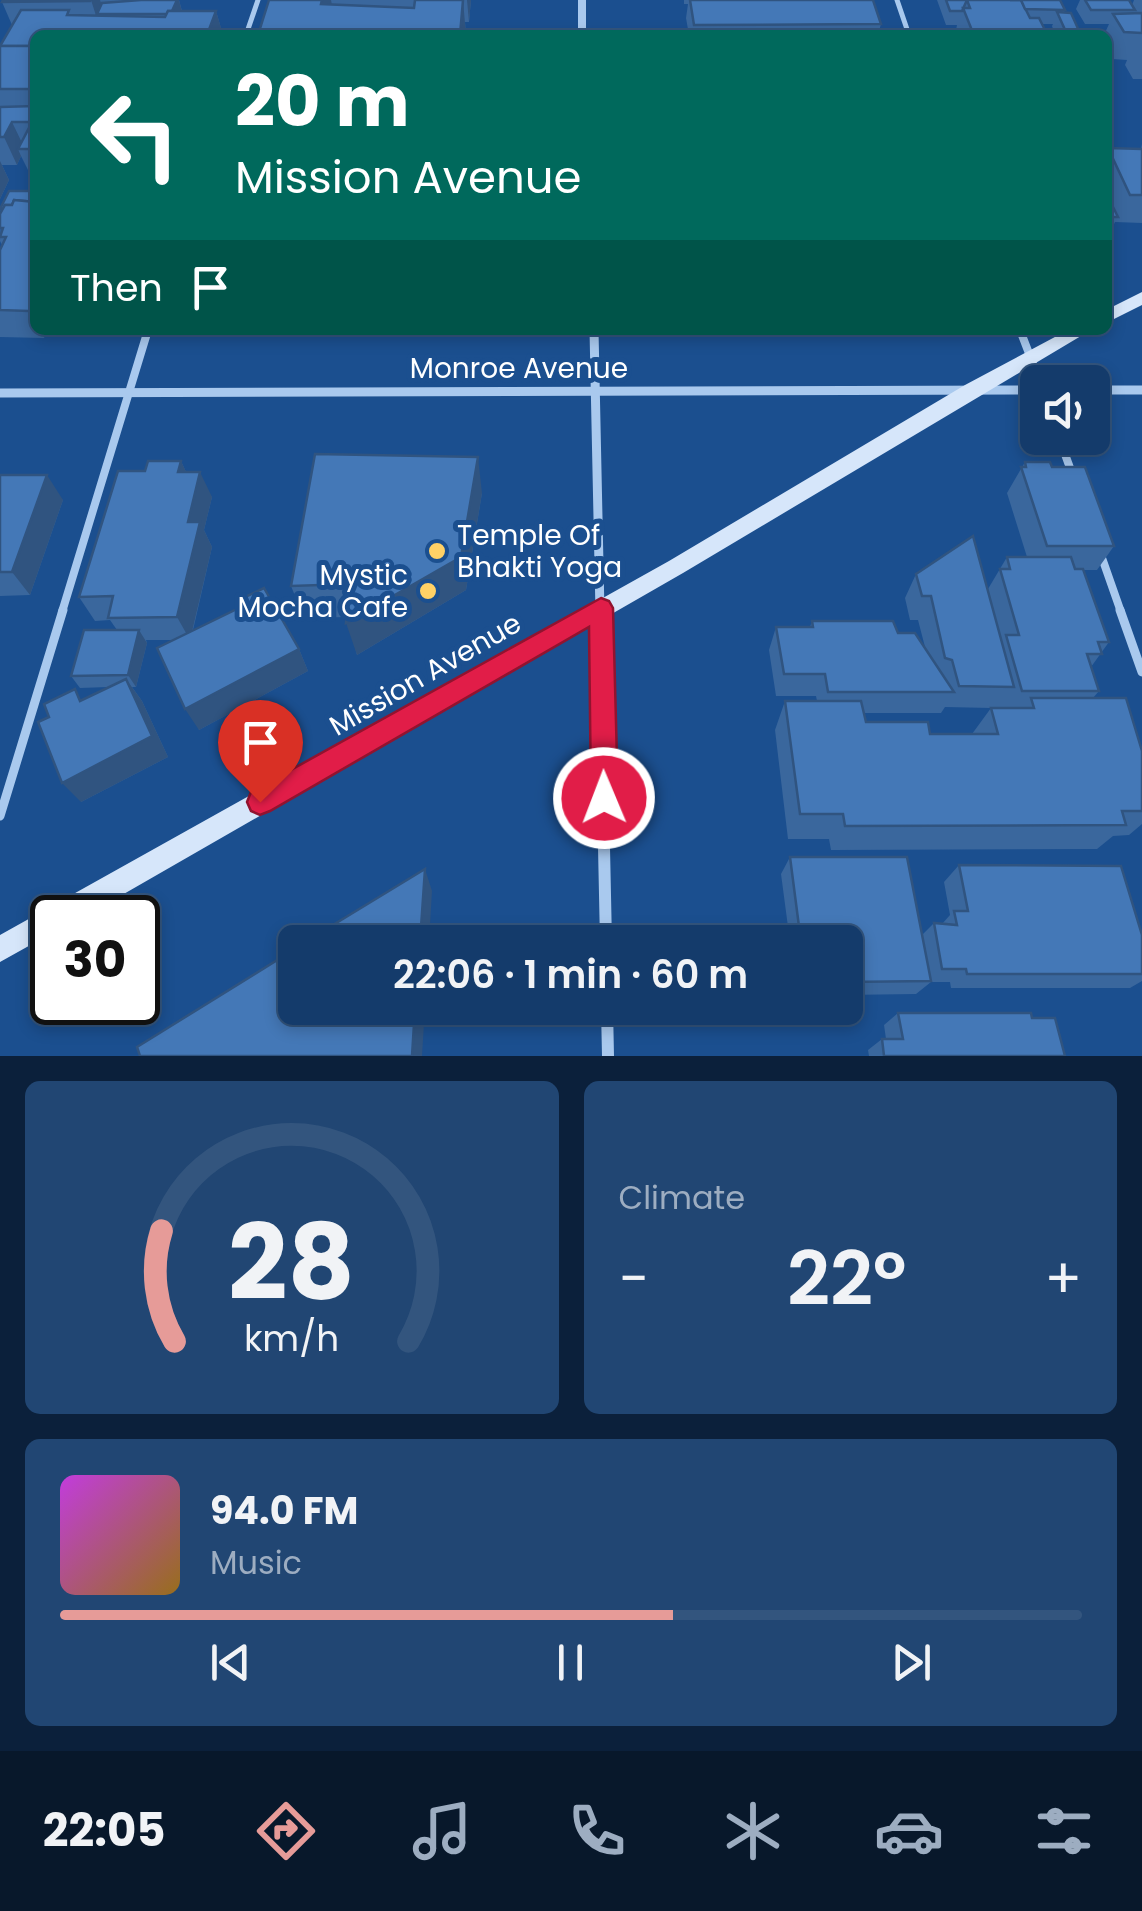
<!DOCTYPE html>
<meta charset="utf-8">
<style>
:root{--surface:#143b6b;--page:#214673;--text:#f1f3f6;--muted:#9dadc1;--line:#33557e;--accent:#e69b98}
body{margin:0;font-family:Poppins,sans-serif;background:var(--page);color:var(--text);height:100vh;display:flex;flex-direction:column;font-size:38px;white-space:nowrap}
*{box-sizing:border-box;margin:0}
p{font-size:32px;color:var(--muted)}
.icon{flex:none;width:55px;height:55px;fill:none;stroke:currentColor;stroke-width:2;stroke-linecap:round;stroke-linejoin:round}
.map{position:relative;height:1056px;overflow:hidden}
.sheet{display:flex;flex-direction:column;gap:25px;padding:25px;background:#0b203b;flex:1}
.sheet>*{flex:none}
.guide{position:absolute;left:30px;top:30px;width:1082px;height:305px;border-radius:15px;box-shadow:0 5px 15px #0003,0 0 0 2px var(--line);background:#00695c;color:#fff;overflow:hidden}
.controls{position:absolute;left:1020px;top:365px;display:grid;gap:20px}
.controls a{display:grid;place-items:center;width:90px;height:90px;border-radius:15px;background:var(--surface);box-shadow:0 5px 15px #0003,0 0 0 2px var(--line);font-size:50px}
.speed{position:absolute;left:30px;top:895px;display:flex;gap:20px;font-size:50px;font-weight:700;text-align:center}
.speed>*{display:grid;place-content:center;width:130px;height:130px;border-radius:50%;background:var(--surface);box-shadow:0 5px 15px #0003,0 0 0 2px var(--line);line-height:1}
.speed .limit{border:5px solid #111;border-radius:15px;background:#fff;color:#111}
.pin{position:absolute;display:grid;place-items:center;width:85px;height:85px;color:#fff;margin:-102px -42px;border-radius:50% 50% 50% 0;rotate:-45deg;box-shadow:0 0 10px #0007}
.pin .icon{rotate:45deg}
.me{position:absolute;width:110px;margin:-55px;rotate:359deg;stroke-linejoin:round;filter:drop-shadow(0 0 8px #0008)}
.turn{display:flex;align-items:center;gap:35px;height:210px;padding:0 40px;font-size:45px}
.turn .icon{width:130px;height:130px;stroke-width:2.5}
.turn b{display:block;font-size:70px;line-height:85px}
.then{display:flex;align-items:center;height:95px;padding:0 40px;background:#0003;gap:20px;font-size:38px}
.big{font-size:75px;font-weight:600;line-height:1.1}
.sheet .card{flex:1;display:flex;flex-direction:column;justify-content:center;gap:15px;min-width:0;padding:0 35px;border-radius:15px;background:var(--page)}
.sheet .dial{align-items:center;gap:0}
.dial svg{height:260px;overflow:visible;fill:none;stroke:var(--line);stroke-width:7;stroke-linecap:round;text-anchor:middle}
.dial text{fill:var(--text);stroke:none}
.song{display:flex;align-items:center;gap:30px}
.cover{width:120px;height:120px;border-radius:15px;background:linear-gradient(135deg,hsl(290 70% 55%),hsl(40 70% 35%))}
.played{height:10px;border-radius:5px;background:linear-gradient(90deg,var(--accent) 60%,var(--line) 60%)}
.keys{display:flex;justify-content:space-around;direction:ltr}
.heat{display:flex;justify-content:space-between;align-items:center;font-size:55px;direction:ltr}
.sheet .tiles{flex:1;display:grid;gap:25px;grid-template-columns:1fr 1fr}
.card:last-child{grid-column:span 2}
.trip{position:absolute;left:278px;top:925px;width:585px;height:100px;border-radius:15px;background:var(--surface);box-shadow:0 5px 15px #0003,0 0 0 2px var(--line);font-weight:600;line-height:100px;text-align:center}
.menu{display:flex;height:160px;justify-content:space-around;align-items:center;background:#08182b;color:var(--muted)}
.menu .icon{width:70px;height:70px}
.menu .active{color:var(--accent)}
.menu b{font-size:45px;color:var(--text)}
.map>svg:first-child{display:block}
</style>
<div class="map">
<svg width="1142" height="1056" viewBox="0 0 1142 1056">
<rect width="100%" height="100%" fill="#1b4f8f"/>
<g fill="none" stroke-linecap="round" stroke-linejoin="round">
<g stroke="#a9c9ee" stroke-width="5">
<polyline points="897,0 909,35"/>
<polyline points="246,35 258,0"/>
</g>
<g stroke="#a9c9ee" stroke-width="8">
<polyline points="1020,330 1040,382"/>
<polyline points="1059,438 1073,476"/>
<polyline points="1101,555 1121,612"/>
<polyline points="62,612 148,330"/>
</g>
<g stroke="#a9c9ee" stroke-width="9">
<polyline points="1120,610 1142,672"/>
<polyline points="0,816 63,610"/>
</g>
<polyline stroke="#a9c9ee" stroke-width="8" points="582,0 582,35"/>
<g stroke="#a9c9ee" stroke-width="9">
<polyline points="594,330 600,612"/>
<polyline points="1092,390 1142,390"/>
<polyline points="0,393 1038,390"/>
</g>
<g stroke="#a9c9ee" stroke-width="12">
<polyline points="599,610 606,942"/>
<polyline points="607,1008 608,1056"/>
</g>
<g fill="#d6e6fa" fill-rule="evenodd">
<polygon points="1142,292 1142,305 1108,322 1108,309"/>
<polygon points="1068,330 1091,330 683,573 82,918 52,918 52,933 0,962 0,935 669,561 965,385"/>
</g>
</g>
<g fill="#3a679d" fill-rule="evenodd">
<polygon points="3,0 179,0 182,11 216,11 223,35 35,35 35,176 31,176 21,156 17,165 2,165 9,180 0,199 0,46 12,25 2,2"/>
<polygon points="269,0 471,0 469,22 465,22 466,35 258,35"/>
<polygon points="684,0 873,0 881,24 878,35 689,35 686,18 688,4 684,4"/>
<polygon points="937,0 1060,0 1065,10 1064,12 1080,33 1080,35 1055,35 1052,26 1053,24 1041,24 1046,32 1045,35 955,35 957,25 946,25"/>
<polygon points="1080,0 1129,0 1132,5 1134,0 1142,0 1142,79 1133,79 1125,65 1127,60 1112,59 1108,52 1108,35 1104,35 1109,24 1085,24 1076,9"/>
<polygon points="1142,144 1142,223 1115,222 1108,237 1108,148 1141,149"/>
<polygon points="35,191 35,330 47,330 44,338 0,337 0,250 2,245 0,241 1,212 0,209"/>
<polygon points="181,461 186,472 212,497 204,530 212,547 193,630 299,649 308,671 199,730 173,640 146,640 147,643 136,687 132,687 142,701 168,757 81,802 84,699 108,687 80,688 71,676 117,630 110,620 95,621 79,597 145,471"/>
<path d="M1025,462l27,5 62,79 -17,24h-14l26,72 -18,25 8,24 -6,7 49,53v73l-13,11 -16,1 -16,13 -266,1 -2,-11h-41l-13,-109 10,-29h32l-1,-5h-40l-7,-46 7,-23h34l2,-6 86,12 27,14 -7,-27h-8l-5,-22 11,-24 72,15 19,-32h20l-20,-64zM945,707l46,1 -19,26h-42l-64,-12 -2,-9h77z"/>
<polygon points="0,475 63,500 30,595 0,596"/>
<polygon points="482,493 466,590 357,655 347,617 304,618 291,586"/>
<polygon points="790,857 922,935 934,923 942,924 950,915 944,882 959,865 1142,935 1142,981 1130,988 951,988 950,982 931,982 916,994 845,995 845,942 790,942 781,874"/>
<polygon points="898,1013 1032,1018 1065,1056 869,1056 868,1050 882,1039 886,1039 884,1025"/>
</g>
<g fill="#305480">
<polygon points="91,0 100,0 105,14 97,14 102,25 100,28"/>
<polygon points="177,0 179,0 182,12 171,14"/>
<polygon points="322,0 331,0 334,16 321,4"/>
<polygon points="463,0 466,35 460,35"/>
<polygon points="467,0 471,0 469,22"/>
<polygon points="216,11 223,35 207,35"/>
<polygon points="12,122 25,149 18,149 21,156 17,165 4,137"/>
<polygon points="0,161 9,180 0,199"/>
<polygon points="35,297 35,322 29,311"/>
<polygon points="478,457 482,493 466,590 357,655 346,623"/>
<polygon points="181,461 193,487 178,472"/>
<polygon points="200,472 212,497 204,530 212,547 190,640 177,617 188,522"/>
<polygon points="47,475 63,500 30,595 12,572"/>
<polygon points="139,630 147,643 136,687 128,675"/>
<polygon points="299,649 308,671 199,730 185,709"/>
<polygon points="126,679 142,701 168,757 81,802 62,783"/>
<polygon points="425,869 432,891 429,942 420,942"/>
<polygon points="415,1008 425,1008 422,1056 412,1056"/>
</g>
<g fill="#4478b7" stroke="#305480" stroke-width="2.5">
<polygon points="3,0 91,0 90,1 2,2"/>
<polygon points="141,0 177,0 172,11 168,11 167,14 97,14 102,3"/>
<polygon points="269,0 322,0 321,4 414,8 415,0 463,0 460,35 258,35"/>
<polygon points="690,0 873,0 881,24 694,25"/>
<polygon points="946,0 979,0 967,0 962,11 950,11"/>
<polygon points="967,0 1021,0 1030,18 1039,18 1046,32 973,33 963,8 970,8"/>
<polygon points="1010,0 1060,0 1065,10 1025,9 1021,0"/>
<polygon points="1085,0 1129,0 1135,10 1091,10"/>
<polygon points="21,10 69,10 67,15 165,17 168,11 216,11 207,35 35,35 35,46 0,46"/>
<polygon points="1057,12 1071,13 1080,33 1066,32"/>
<polygon points="1142,13 1142,33 1124,32 1113,14"/>
<rect x="0" y="46" width="35" height="43"/>
<polygon points="35,106 35,149 18,149 32,122 12,122 4,137 0,137 0,107"/>
<polygon points="1108,148 1142,149 1142,195 1130,195"/>
<polygon points="9,191 35,191 35,202 14,200 12,205 5,205 3,209 0,209"/>
<polygon points="1108,197 1118,217 1108,217"/>
<polygon points="14,200 35,202 35,297 29,311 0,310 0,250 6,237 0,237 3,228 0,228 0,214 5,205 12,205"/>
<polygon points="315,454 478,457 461,557 346,623 350,584 291,586"/>
<polygon points="148,461 181,461 178,472 200,472 188,522 200,522 177,617 108,618 113,596 79,597 118,471 145,471"/>
<polygon points="1025,462 1050,462 1052,467 1085,467 1114,546 1047,546 1021,467 1026,467"/>
<polygon points="0,475 47,475 12,572 0,572"/>
<polygon points="973,536 1014,687 959,686 952,660 945,658 931,596 922,596 916,574"/>
<polygon points="1007,557 1071,557 1075,569 1083,569 1109,642 1098,642 1102,654 1087,654 1099,691 1022,691 1006,635 1019,635 1000,569 1010,569"/>
<polygon points="264,588 299,649 185,709 157,648 247,604 243,598"/>
<polygon points="812,621 893,621 898,633 915,633 954,692 828,692 825,674 784,674 776,627 813,627"/>
<polygon points="84,630 139,630 128,675 71,676"/>
<polygon points="126,679 152,736 62,783 38,722 49,717 44,704 75,689 80,701"/>
<polygon points="1031,698 1126,698 1142,751 1142,811 1122,811 1126,825 845,826 843,814 800,814 785,701 861,701 866,722 928,722 930,734 998,734 991,708 1034,708"/>
<polygon points="790,857 907,857 931,981 845,982 845,942 801,942"/>
<polygon points="959,865 1121,866 1142,935 1142,974 967,974 966,969 942,969 934,923 957,925 954,911 968,911"/>
<polygon points="425,869 420,942 305,942"/>
<polygon points="295,949 295,1008 415,1008 412,1056 140,1056 137,1047"/>
<polygon points="898,1013 1031,1013 1032,1018 1055,1018 1065,1056 884,1056 882,1039 903,1039"/>
</g>
<polygon fill="#e11d48" stroke="#92132f" stroke-width="2.5" points="601,598 609,601 613,608 618,798 614,808 604,811 595,808 591,798 589,627 270,811 260,815 251,811 247,802 251,792"/>
<g fill="#ffd166" stroke="#1b4f8f" stroke-width="4">
<circle cx="437" cy="551" r="10"/>
<circle cx="428" cy="591" r="10"/>
</g>
<g text-anchor="middle" stroke-width="10" stroke-linejoin="round" paint-order="stroke">
<g font-size="28" fill="#fff" stroke="#1b4f8f">
<text x="519" y="378">Monroe Avenue</text>
<text transform="translate(425 674) rotate(-30)" y="10">Mission Avenue</text>
</g>
<g font-size="28" fill="#fff" stroke="#1b4f8f" text-anchor="start">
<text x="457" y="545">Temple Of<tspan x="457" dy="32">Bhakti Yoga</tspan></text>
<text x="408" y="585" text-anchor="end">Mystic<tspan x="408" dy="32">Mocha Cafe</tspan></text>
</g>
</g>
</svg>
<div class="controls">
<a><svg class="icon" aria-label="sound" viewBox="0 0 24 24"><path d="M4 9h4l5-4v14l-5-4H4zM17 9q2 3 0 6"/></svg></a>
</div>
<div class="speed"><div class="limit">30</div></div>
<div class="pin" style="left:260px;top:802px;background:#d93025"><svg class="icon" aria-label="arrive" viewBox="0 0 24 24"><path d="M6 21V4h12l-3 4 3 4H6"/></svg></div>
<svg class="me" style="left:604px;top:798px" viewBox="-20 -20 40 40"><circle r="17" fill="#e11d48" stroke="#fff" stroke-width="3"/><path d="M0-11L8 9 0 5-8 9z" fill="#fff"/></svg>
<div class="trip">22:06 · 1 min · 60 m</div>
<div class="guide">
<div class="turn"><svg class="icon" aria-label="left" viewBox="0 0 24 24"><path d="M17 20v-9H6M10 6l-5 5 5 5"/></svg><div><b>20 m</b>Mission Avenue</div></div>
<div class="then">Then<svg class="icon" aria-label="arrive" viewBox="0 0 24 24"><path d="M6 21V4h12l-3 4 3 4H6"/></svg></div>
</div>
</div>
<section class="sheet">
<div class="tiles">
<div class="card dial"><svg viewBox="0 0 100 80">
<path d="M14 69A42 42 0 1 1 86 69"/>
<path d="M14 69A42 42 0 0 1 10 35" stroke="#e69b98"/>
<text x="50" y="56" font-size="32" font-weight="700">28</text>
<text x="50" y="72" font-size="11">km/h</text>
</svg></div>
<div class="card"><p>Climate</p>
<div class="heat"><a>−</a><b class="big">22°</b><a>+</a></div>
</div>
<div class="card">
<div class="song"><i class="cover"></i><div><b>94.0 FM</b><p>Music</p></div></div>
<div class="played"></div>
<div class="keys"><svg class="icon" aria-label="previous" viewBox="0 0 24 24"><path d="M18 5L8 12l10 7zM5 5v14"/></svg><svg class="icon" aria-label="pause" viewBox="0 0 24 24"><path d="M8 5v14M16 5v14"/></svg><svg class="icon" aria-label="next" viewBox="0 0 24 24"><path d="M6 5l10 7-10 7zM19 5v14"/></svg></div>
</div>
</div>
</section>
<nav class="menu">
<b>22:05</b>
<svg class="icon active" aria-label="directions" viewBox="0 0 24 24"><path d="M12 3l9 9-9 9-9-9zM9 14v-3h6M13 9l2 2-2 2"/></svg>
<svg class="icon" aria-label="music" viewBox="0 0 24 24"><path d="M9 18V5l10-2v13"/><circle cx="6" cy="18" r="3"/><circle cx="16" cy="16" r="3"/></svg>
<svg class="icon" aria-label="phone" viewBox="0 0 24 24"><path d="M5 4h4l2 5-3 2q2 4 5 5l2-3 5 2v4C11 20 4 13 5 4z"/></svg>
<svg class="icon" aria-label="climate" viewBox="0 0 24 24"><path d="M12 3v18M4 7l16 10M4 17L20 7"/></svg>
<svg class="icon" aria-label="car" viewBox="0 0 24 24"><path d="M5 17H2v-5l4-1 3-4h7l3 4 3 1v5h-3M9 17h6M6 11h13"/><circle cx="7" cy="17" r="2"/><circle cx="17" cy="17" r="2"/></svg>
<svg class="icon" aria-label="filters" viewBox="0 0 24 24"><path d="M4 7h16M4 17h16"/><circle cx="9" cy="7" r="2"/><circle cx="15" cy="17" r="2"/></svg>
</nav>
